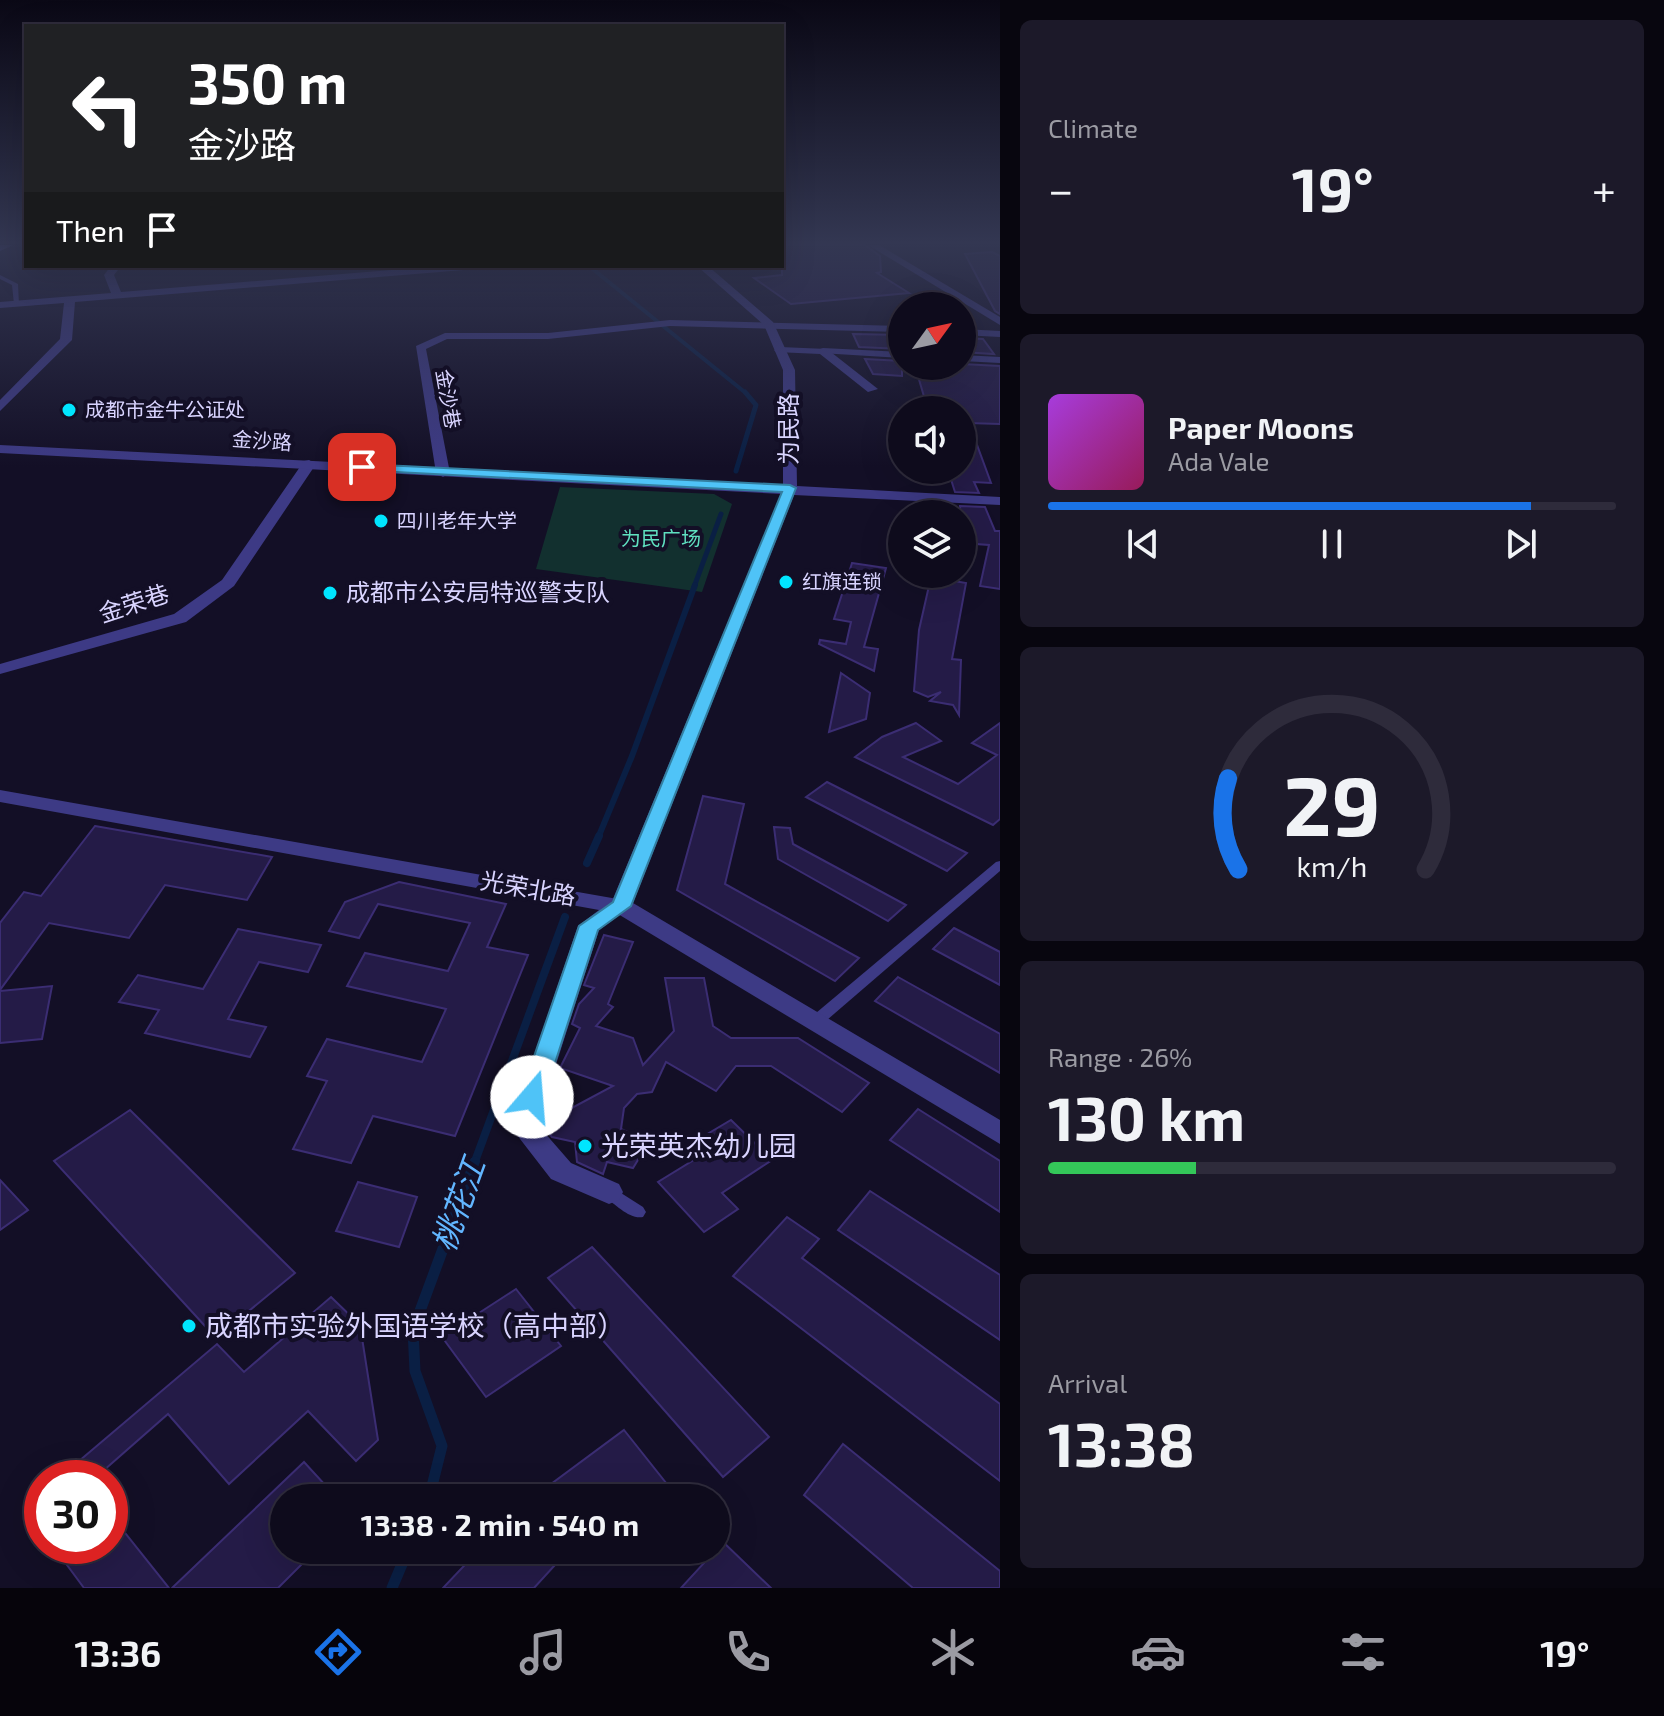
<!DOCTYPE html>
<meta charset="utf-8">
<style>
:root{--surface:#0e0b1c;--page:#1c1929;--text:#f1f3f6;--muted:#9b9ba3;--line:#2e2b3b;--accent:#1a73e8}
body{margin:0;font-family:"Exo 2","Noto Sans SC",sans-serif;background:var(--page);color:var(--text);height:100vh;display:flex;flex-direction:column;font-size:30px;white-space:nowrap}
*{box-sizing:border-box;margin:0}
p{font-size:26px;color:var(--muted)}
.icon{flex:none;width:44px;height:44px;fill:none;stroke:currentColor;stroke-width:2;stroke-linecap:round;stroke-linejoin:round}
.map{position:relative;flex:1;overflow:hidden}
.drawer{display:flex;flex-direction:column;gap:20px;padding:20px;background:#08060f;width:664px}
.drawer>*{flex:none}
.banner{position:absolute;left:24px;top:24px;width:760px;height:244px;border-radius:0px;box-shadow:0 8px 32px #0002,0 0 0 2px var(--line);background:#202124;color:#fff;overflow:hidden}
.needle{width:52px;rotate:57deg}
.buttons{position:absolute;left:888px;top:292px;display:grid;gap:16px}
.buttons a{display:grid;place-items:center;width:88px;height:88px;border-radius:50%;background:var(--surface);box-shadow:0 8px 32px #0002,0 0 0 2px var(--line);font-size:40px}
.speed{position:absolute;left:24px;top:1460px;display:flex;gap:16px;font-size:40px;font-weight:700;text-align:center}
.speed>*{display:grid;place-content:center;width:104px;height:104px;border-radius:50%;background:var(--surface);box-shadow:0 8px 32px #0002,0 0 0 2px var(--line);line-height:1}
.speed .limit{border:12px solid #d22;background:#fff;color:#111}
.pin{position:absolute;display:grid;place-items:center;width:68px;height:68px;color:#fff;margin:-34px;border-radius:16px;box-shadow:0 4px 12px #0006}
.me{position:absolute;width:88px;margin:-44px;rotate:18deg;stroke-linejoin:round;filter:drop-shadow(0 0 6px #0008)}
.turn{display:flex;align-items:center;gap:28px;height:168px;padding:0 32px;font-size:36px}
.turn .icon{width:104px;height:104px;stroke-width:2.5}
.turn b{display:block;font-size:56px;line-height:68px}
.then{display:flex;align-items:center;height:76px;padding:0 32px;background:#0003;gap:16px;font-size:30px}
.big{font-size:60px;font-weight:700;line-height:1.1}
.drawer .tile{flex:1;display:flex;flex-direction:column;justify-content:center;gap:12px;min-width:0;padding:0 28px;border-radius:12px;background:var(--page)}
.drawer .dial{align-items:center;gap:0}
.dial svg{height:208px;overflow:visible;fill:none;stroke:var(--line);stroke-width:7;stroke-linecap:round;text-anchor:middle}
.dial text{fill:var(--text);stroke:none}
.song{display:flex;align-items:center;gap:24px}
.cover{width:96px;height:96px;border-radius:12px;background:linear-gradient(135deg,hsl(280 70% 55%),hsl(330 70% 35%))}
.played{height:8px;border-radius:4px;background:linear-gradient(90deg,var(--accent) 85%,var(--line) 85%)}
.keys{display:flex;justify-content:space-around;direction:ltr}
.heat{display:flex;justify-content:space-between;align-items:center;font-size:44px;direction:ltr}
.charge{height:12px;border-radius:6px;background:linear-gradient(90deg,#34c759 26%,var(--line) 0)}
.trip{position:absolute;left:270px;top:1484px;width:460px;height:80px;border-radius:40px;background:var(--surface);box-shadow:0 8px 32px #0002,0 0 0 2px var(--line);font-weight:700;line-height:80px;text-align:center}
.menu{display:flex;height:128px;justify-content:space-around;align-items:center;background:#06040b;color:var(--muted)}
.menu .icon{width:56px;height:56px}
.menu .active{color:var(--accent)}
.menu b{font-size:36px;color:var(--text)}
main{display:flex;flex:1;min-height:0}
.map>svg:first-child{display:block}
</style>
<main>
<div class="map">
<svg width="1000" height="1588" viewBox="0 0 1000 1588">
<rect width="100%" height="100%" fill="#130f26"/>
<polygon fill="#12302f" points="560,487 714,494 732,504 702,592 536,569"/>
<g fill="none" stroke-linecap="round" stroke-linejoin="round">
<polyline stroke="#0a1f44" stroke-width="4" points="589,266 747,394"/>
<g stroke="#0a1f44" stroke-width="5">
<polyline points="736,471 756,405 745,392"/>
<polyline points="694,587 721,514"/>
</g>
<polyline stroke="#0a1f44" stroke-width="6" points="598,838 632,756 695,585"/>
<g stroke="#0a1f44" stroke-width="8">
<polyline points="587,863 599,836"/>
<polyline points="474,1164 565,917"/>
</g>
<g stroke="#0a1f44" stroke-width="11">
<polyline points="429,1498 442,1446 415,1371 413,1330 475,1162"/>
<polyline points="392,1588 408,1550"/>
</g>
</g>
<g fill="#241b47" stroke="#3b2d73" stroke-width="2">
<polygon points="782,245 865,245 880,256 881,272 877,273 909,293 791,304 754,278 782,275"/>
<polygon points="992,252 1000,256 1000,314 995,311 965,254"/>
<polygon points="853,334 902,335 902,349 859,347"/>
<polygon points="962,338 983,339 994,354 962,352"/>
<polygon points="865,359 902,361 902,376 873,374"/>
<polygon points="962,364 1000,366 1000,424 969,423 991,483 974,482 979,493 955,492 948,470 962,470 962,410 928,410 915,366"/>
<polygon points="960,506 985,507 995,531 1000,531 1000,589 980,586 989,545 962,543"/>
<polygon points="852,563 886,568 864,647 878,649 874,671 819,644 820,640 846,644 851,622 834,619"/>
<polygon points="931,577 966,583 952,659 961,660 959,715 953,705 930,701 941,692 928,697 914,691 919,630"/>
<polygon points="841,673 870,693 866,719 829,732"/>
<polygon points="916,723 941,741 903,757 958,784 997,755 972,743 1000,723 1000,819 993,825 855,757 882,737"/>
<polygon points="827,782 967,853 947,871 806,797"/>
<polygon points="703,796 744,804 725,884 859,958 835,981 677,890"/>
<polygon points="95,826 272,857 247,900 165,885 129,938 49,923 0,990 0,923 24,892 41,896"/>
<polygon points="774,827 790,828 793,844 906,905 888,921 778,859"/>
<polygon points="399,882 506,904 487,947 528,955 455,1136 373,1116 351,1163 293,1149 327,1081 307,1076 327,1039 422,1062 446,1009 347,986 365,953 448,971 470,923 378,904 359,938 329,931 345,902"/>
<polygon points="954,928 1000,952 1000,985 933,949"/>
<polygon points="238,929 321,945 308,972 259,962 228,1019 266,1027 250,1057 145,1033 159,1010 119,1002 138,975 203,989"/>
<polygon points="604,935 633,942 608,1004 613,1007 596,1026 633,1038 643,1065 674,1031 665,978 704,978 713,1026 731,1038 798,1038 869,1083 842,1112 771,1066 736,1066 716,1091 666,1062 652,1092 637,1094 624,1108 621,1129 649,1142 633,1168 607,1162 603,1174 577,1162 575,1142 552,1137 548,1132 554,1113 570,1109 613,1086 560,1068 580,1028 572,1024 579,1004 594,988 584,985"/>
<polygon points="898,977 1000,1034 1000,1073 875,1001"/>
<polygon points="52,986 42,1039 0,1043 0,991"/>
<polygon points="918,1109 1000,1161 1000,1212 890,1140"/>
<polygon points="130,1110 295,1273 216,1338 54,1161"/>
<polygon points="731,1120 772,1160 722,1193 738,1209 704,1232 658,1182 705,1153 694,1142"/>
<polygon points="0,1180 28,1210 0,1230"/>
<polygon points="358,1182 417,1197 399,1247 336,1231"/>
<polygon points="870,1191 1000,1275 1000,1340 838,1230"/>
<polygon points="787,1217 819,1239 802,1258 1000,1404 1000,1481 733,1276"/>
<polygon points="592,1247 769,1437 723,1477 548,1278"/>
<polygon points="516,1289 561,1346 486,1397 442,1337"/>
<polygon points="331,1297 360,1325 378,1440 356,1461 308,1411 229,1484 168,1414 95,1478 59,1478 217,1344 244,1372"/>
<polygon points="624,1430 678,1498 555,1498 547,1487"/>
<polygon points="843,1444 1000,1571 1000,1588 913,1588 804,1495"/>
<polygon points="304,1462 337,1498 284,1498 284,1550 316,1550 278,1588 172,1588"/>
<polygon points="110,1514 169,1588 84,1588 53,1546 110,1546"/>
<polygon points="721,1540 771,1588 681,1588 716,1550"/>
<polygon points="479,1550 541,1550 555,1565 534,1588 443,1588"/>
</g>
<g fill="none" stroke-linecap="round" stroke-linejoin="round">
<g fill="#3d3a85" fill-rule="evenodd">
<polygon points="0,275 18,284 19,305 14,304 12,285 0,279"/>
<polygon points="1000,861 1000,871 820,1026 815,1027 810,1026 808,1022 810,1018 996,862"/>
<path d="M610,1186l33,21 3,5 -3,5c-13,3 -28,-13 -38,-20l-3,-5 3,-5z"/>
</g>
<g fill="#3d3a85" fill-rule="evenodd">
<polygon points="823,348 902,352 902,358 820,353 820,349"/>
<polygon points="962,355 1000,357 1000,363 962,361"/>
</g>
<g fill="#3d3a85" fill-rule="evenodd">
<polygon points="868,245 879,245 1000,317 1000,325"/>
<polygon points="111,266 121,266 114,275 121,292 440,266 481,266 476,269 75,302 72,340 0,411 0,400 60,339 64,303 0,308 0,302 111,293 104,275"/>
<polygon points="670,320 902,326 902,332 670,326 548,339 447,339 426,349 450,473 443,477 436,473 416,346 445,333 548,333"/>
<polygon points="962,329 1000,331 1000,337 962,335"/>
<polygon points="780,347 827,349 878,389 868,392 820,354 776,352 774,350"/>
<polygon points="309,460 316,464 234,586 186,622 0,674 0,664 174,614 222,580 304,461"/>
<polygon points="0,790 629,901 632,906 599,930 537,1124 571,1163 619,1184 623,1192 619,1200 609,1204 551,1179 510,1126 578,926 599,910 0,802"/>
</g>
<polygon fill="#3d3a85" fill-rule="evenodd" points="697,266 708,266 773,322 795,370 797,486 1000,497 1000,505 794,495 633,903 1000,1120 1000,1144 613,911 610,906 781,494 0,453 0,445 783,485 783,370 764,325"/>
<polygon fill="#6f6bff" fill-rule="evenodd" points="0,245 13,245 0,251"/>
</g>
<linearGradient id="sky" x2="0" y2="1"><stop stop-color="#0a0815"/><stop offset="0.52" stop-color="#333752"/><stop offset="1" stop-color="#333752" stop-opacity="0"/></linearGradient>
<rect width="1000" height="467" fill="url(#sky)"/>
<polygon fill="#4fc3f7" stroke="#337fa1" stroke-width="2" points="362,464 790,485 796,488 631,906 598,930 544,1097 541,1104 532,1107 524,1104 520,1097 579,926 613,902 782,492 358,470 358,465"/>
<g fill="#00e5ff" stroke="#130f26" stroke-width="3">
<circle cx="69" cy="410" r="8"/>
<circle cx="381" cy="521" r="8"/>
<circle cx="786" cy="582" r="8"/>
<circle cx="330" cy="593" r="8"/>
<circle cx="585" cy="1146" r="8"/>
<circle cx="189" cy="1326" r="8"/>
</g>
<g text-anchor="middle" stroke-width="8" stroke-linejoin="round" paint-order="stroke">
<g font-size="20" fill="#d9d4ff" stroke="#130f26">
<text transform="translate(448 399) rotate(80)" y="7">金沙巷</text>
<text transform="translate(262 441) rotate(4)" y="7">金沙路</text>
</g>
<g font-size="20" fill="#d9d4ff" stroke="#130f26" text-anchor="start">
<text x="85" y="417">成都市金牛公证处</text>
<text x="397" y="528">四川老年大学</text>
<text x="802" y="589">红旗连锁</text>
</g>
<g font-size="20" fill="#5fe0c0" stroke="#130f26">
<text x="661" y="546">为民广场</text>
</g>
<g font-size="24" fill="#d9d4ff" stroke="#130f26">
<text transform="translate(789 429) rotate(-90)" y="8">为民路</text>
<text transform="translate(134 604) rotate(-18)" y="8">金荣巷</text>
<text transform="translate(528 889) rotate(10)" y="8">光荣北路</text>
</g>
<g font-size="24" fill="#d9d4ff" stroke="#130f26" text-anchor="start">
<text x="346" y="601">成都市公安局特巡警支队</text>
</g>
<g font-size="28" fill="#d9d4ff" stroke="#130f26" text-anchor="start">
<text x="601" y="1156">光荣英杰幼儿园</text>
<text x="205" y="1336">成都市实验外国语学校（高中部）</text>
</g>
<g font-size="32" font-style="italic" fill="#62b6ff" stroke="#130f26">
<text transform="translate(459 1205) rotate(-70)" y="11">桃花江</text>
</g>
</g>
</svg>
<div class="buttons">
<a><svg class="needle" viewBox="-14 -14 28 28"><path d="M0-13l5 13h-10z" fill="#e53935"/><path d="M0 13l5-13h-10z" fill="#9b9ba3"/></svg></a>
<a><svg class="icon" aria-label="sound" viewBox="0 0 24 24"><path d="M4 9h4l5-4v14l-5-4H4zM17 9q2 3 0 6"/></svg></a>
<a><svg class="icon" aria-label="layers" viewBox="0 0 24 24"><path d="M12 4l9 5-9 5-9-5zM3 14l9 5 9-5"/></svg></a>
</div>
<div class="speed"><div class="limit">30</div></div>
<div class="pin" style="left:362px;top:467px;background:#d93025"><svg class="icon" aria-label="arrive" viewBox="0 0 24 24"><path d="M6 21V4h12l-3 4 3 4H6"/></svg></div>
<svg class="me" style="left:532px;top:1097px" viewBox="-20 -20 40 40"><circle r="19" fill="#fff"/><path d="M0-13L10 11 0 6-10 11z" fill="#4fc3f7"/></svg>
<div class="trip">13:38 · 2 min · 540 m</div>
<div class="banner">
<div class="turn"><svg class="icon" aria-label="left" viewBox="0 0 24 24"><path d="M17 20v-9H6M10 6l-5 5 5 5"/></svg><div><b>350 m</b>金沙路</div></div>
<div class="then">Then<svg class="icon" aria-label="arrive" viewBox="0 0 24 24"><path d="M6 21V4h12l-3 4 3 4H6"/></svg></div>
</div>
</div>
<section class="drawer">
<div class="tile"><p>Climate</p>
<div class="heat"><a>−</a><b class="big">19°</b><a>+</a></div>
</div>
<div class="tile">
<div class="song"><i class="cover"></i><div><b>Paper Moons</b><p>Ada Vale</p></div></div>
<div class="played"></div>
<div class="keys"><svg class="icon" aria-label="previous" viewBox="0 0 24 24"><path d="M18 5L8 12l10 7zM5 5v14"/></svg><svg class="icon" aria-label="pause" viewBox="0 0 24 24"><path d="M8 5v14M16 5v14"/></svg><svg class="icon" aria-label="next" viewBox="0 0 24 24"><path d="M6 5l10 7-10 7zM19 5v14"/></svg></div>
</div>
<div class="tile dial"><svg viewBox="0 0 100 80">
<path d="M14 69A42 42 0 1 1 86 69"/>
<path d="M14 69A42 42 0 0 1 10 34" stroke="#1a73e8"/>
<text x="50" y="56" font-size="32" font-weight="700">29</text>
<text x="50" y="72" font-size="11">km/h</text>
</svg></div>
<div class="tile"><p>Range · 26%</p><b class="big">130 km</b><div class="charge"></div></div>
<div class="tile"><p>Arrival</p><b class="big">13:38</b></div>
</section>
</main>
<nav class="menu">
<b>13:36</b>
<svg class="icon active" aria-label="directions" viewBox="0 0 24 24"><path d="M12 3l9 9-9 9-9-9zM9 14v-3h6M13 9l2 2-2 2"/></svg>
<svg class="icon" aria-label="music" viewBox="0 0 24 24"><path d="M9 18V5l10-2v13"/><circle cx="6" cy="18" r="3"/><circle cx="16" cy="16" r="3"/></svg>
<svg class="icon" aria-label="phone" viewBox="0 0 24 24"><path d="M5 4h4l2 5-3 2q2 4 5 5l2-3 5 2v4C11 20 4 13 5 4z"/></svg>
<svg class="icon" aria-label="climate" viewBox="0 0 24 24"><path d="M12 3v18M4 7l16 10M4 17L20 7"/></svg>
<svg class="icon" aria-label="car" viewBox="0 0 24 24"><path d="M5 17H2v-5l4-1 3-4h7l3 4 3 1v5h-3M9 17h6M6 11h13"/><circle cx="7" cy="17" r="2"/><circle cx="17" cy="17" r="2"/></svg>
<svg class="icon" aria-label="filters" viewBox="0 0 24 24"><path d="M4 7h16M4 17h16"/><circle cx="9" cy="7" r="2"/><circle cx="15" cy="17" r="2"/></svg>
<b>19°</b>
</nav>
